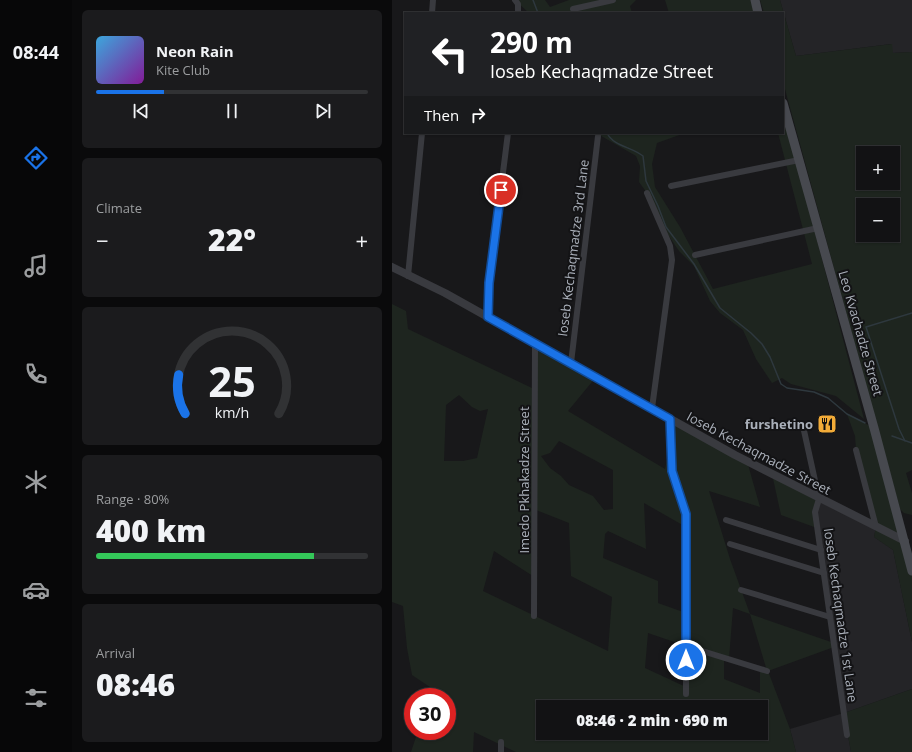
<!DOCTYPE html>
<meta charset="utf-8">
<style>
:root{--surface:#121214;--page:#1b1b1d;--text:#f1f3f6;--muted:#9c9ea0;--line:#313234;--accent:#1a73e8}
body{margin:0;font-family:"Open Sans",sans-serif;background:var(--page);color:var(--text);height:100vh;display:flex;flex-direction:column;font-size:15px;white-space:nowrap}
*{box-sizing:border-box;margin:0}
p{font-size:13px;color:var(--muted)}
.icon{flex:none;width:22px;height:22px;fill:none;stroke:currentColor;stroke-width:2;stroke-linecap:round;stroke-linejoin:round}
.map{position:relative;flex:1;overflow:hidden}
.side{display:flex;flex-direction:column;gap:10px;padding:10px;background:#0a0a0b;width:320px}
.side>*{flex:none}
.guide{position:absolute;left:12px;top:12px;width:380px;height:122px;border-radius:0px;box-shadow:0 1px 3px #0004,0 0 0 1px var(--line);background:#202124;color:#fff;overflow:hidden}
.buttons{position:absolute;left:464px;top:146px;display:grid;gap:8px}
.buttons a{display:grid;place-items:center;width:44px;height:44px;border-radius:0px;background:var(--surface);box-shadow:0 1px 3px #0004,0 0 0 1px var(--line);font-size:20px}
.speed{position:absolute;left:12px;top:688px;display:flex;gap:8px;font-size:20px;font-weight:700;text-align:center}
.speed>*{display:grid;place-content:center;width:52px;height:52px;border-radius:50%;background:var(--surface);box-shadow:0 1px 3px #0004,0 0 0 1px var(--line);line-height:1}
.speed .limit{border:6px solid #d22;background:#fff;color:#111}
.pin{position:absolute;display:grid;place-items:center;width:34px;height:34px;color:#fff;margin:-17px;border:2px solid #fff;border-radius:50%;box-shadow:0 1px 4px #0007}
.me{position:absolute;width:44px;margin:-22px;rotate:0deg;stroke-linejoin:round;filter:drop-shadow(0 0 3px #0008)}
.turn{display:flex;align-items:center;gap:14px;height:84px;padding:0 20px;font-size:18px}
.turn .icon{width:52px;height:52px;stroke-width:2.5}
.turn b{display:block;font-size:28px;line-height:34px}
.then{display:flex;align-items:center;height:38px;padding:0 20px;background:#0003;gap:8px;font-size:15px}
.big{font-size:30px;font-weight:800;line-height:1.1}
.side .card{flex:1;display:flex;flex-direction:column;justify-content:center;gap:6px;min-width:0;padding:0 14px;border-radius:6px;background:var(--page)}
.side .dial{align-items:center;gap:0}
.dial svg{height:104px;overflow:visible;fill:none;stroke:var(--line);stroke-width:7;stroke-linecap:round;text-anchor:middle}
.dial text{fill:var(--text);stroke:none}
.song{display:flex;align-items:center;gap:12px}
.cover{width:48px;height:48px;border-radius:6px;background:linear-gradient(135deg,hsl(200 70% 55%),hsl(290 70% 35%))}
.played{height:4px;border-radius:2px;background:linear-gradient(90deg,var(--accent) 25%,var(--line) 25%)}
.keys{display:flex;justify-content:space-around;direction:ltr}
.heat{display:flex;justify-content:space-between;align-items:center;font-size:22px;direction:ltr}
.charge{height:6px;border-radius:3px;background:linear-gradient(90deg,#34c759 80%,var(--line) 0)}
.trip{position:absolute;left:144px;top:700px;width:232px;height:40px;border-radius:0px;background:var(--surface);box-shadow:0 1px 3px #0004,0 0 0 1px var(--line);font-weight:800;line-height:40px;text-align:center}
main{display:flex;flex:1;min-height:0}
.dock{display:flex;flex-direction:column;width:72px;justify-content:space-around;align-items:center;background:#070708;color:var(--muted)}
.dock .icon{width:28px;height:28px}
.dock .current{color:var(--accent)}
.dock b{font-size:18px;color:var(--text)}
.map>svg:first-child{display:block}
</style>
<main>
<nav class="dock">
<b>08:44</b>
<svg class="icon current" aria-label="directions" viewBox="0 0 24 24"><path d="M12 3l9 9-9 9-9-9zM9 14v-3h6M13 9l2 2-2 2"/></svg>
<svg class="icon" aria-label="music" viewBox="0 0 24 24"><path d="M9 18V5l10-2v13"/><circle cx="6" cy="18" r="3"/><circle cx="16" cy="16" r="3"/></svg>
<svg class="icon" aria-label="phone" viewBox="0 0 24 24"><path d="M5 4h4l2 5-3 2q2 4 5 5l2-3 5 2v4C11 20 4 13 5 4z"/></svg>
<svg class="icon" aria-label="climate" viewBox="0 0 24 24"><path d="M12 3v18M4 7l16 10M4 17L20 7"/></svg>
<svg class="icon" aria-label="car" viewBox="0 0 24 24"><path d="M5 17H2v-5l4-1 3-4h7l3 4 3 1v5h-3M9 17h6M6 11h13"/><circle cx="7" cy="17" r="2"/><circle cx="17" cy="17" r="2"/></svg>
<svg class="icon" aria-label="filters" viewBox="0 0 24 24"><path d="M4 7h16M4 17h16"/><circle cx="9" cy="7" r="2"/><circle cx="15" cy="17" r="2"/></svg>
</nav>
<section class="side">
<div class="card">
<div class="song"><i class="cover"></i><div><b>Neon Rain</b><p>Kite Club</p></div></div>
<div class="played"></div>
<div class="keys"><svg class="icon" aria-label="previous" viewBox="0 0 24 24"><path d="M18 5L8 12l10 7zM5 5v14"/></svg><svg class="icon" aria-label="pause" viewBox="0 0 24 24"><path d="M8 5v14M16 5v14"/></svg><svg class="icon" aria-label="next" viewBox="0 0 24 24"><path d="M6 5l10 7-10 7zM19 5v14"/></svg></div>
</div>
<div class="card"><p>Climate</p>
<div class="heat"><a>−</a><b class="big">22°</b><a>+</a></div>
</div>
<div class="card dial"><svg viewBox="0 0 100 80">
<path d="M14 69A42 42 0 1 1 86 69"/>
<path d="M14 69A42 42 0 0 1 9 39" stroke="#1a73e8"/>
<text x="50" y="56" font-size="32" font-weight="700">25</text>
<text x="50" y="72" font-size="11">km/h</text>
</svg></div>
<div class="card"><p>Range · 80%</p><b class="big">400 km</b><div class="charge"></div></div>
<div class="card"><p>Arrival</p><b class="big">08:46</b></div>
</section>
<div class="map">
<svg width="520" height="752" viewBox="0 0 520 752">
<rect width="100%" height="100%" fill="#18181a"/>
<g fill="#242427">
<polygon points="388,0 520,0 520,52 500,53 499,44 404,56"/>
<polygon points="427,499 484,527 482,537 501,550 520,642 520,689 452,713 459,752 404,752 398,729 452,713 423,512"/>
</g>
<g fill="#1e251f" fill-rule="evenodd">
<polygon points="123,0 153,0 158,7 177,0 244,0 238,6 240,13 137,13"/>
<polygon points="273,0 359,0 363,13 277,13"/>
<path d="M368,0h20l16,56 96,-12 1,9 19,-1v418l-6,3 6,20v22l-8,-2 -4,-4 -117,-427v-69h-19zM471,153h30v30h-30zM471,205h30v30h-30z"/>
<polygon points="391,111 472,419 444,396 399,384 390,378 380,383 364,359 351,330 328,313 318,301 302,266 287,251 272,229 255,193 247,182 248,166 244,156 204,133 293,133 265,143 260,164 263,187 288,227 321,289 420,264 386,133 391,133"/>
<path d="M0,304l14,7 2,18 124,59 3,-44 61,33 -28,34 97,58 10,-48 72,40 13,46 -51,-16 21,68 20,55 84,29v4l-66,24 22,58 6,23h-280l-42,-20 -1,20h-62l7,-21h29v-34h-17v-10l-18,-12 -5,-27 -4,-42 -11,-4zM67,395l13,12 8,4 8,-2 -11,49 -14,3h-19l2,-56zM167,441l54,29v39l-9,1 -11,-14 -24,-11 -8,-9 -11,-8 -9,-12 9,-3zM252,503l42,24v86l-28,-10v-22l-55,-23 2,-24 3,-3 38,18zM144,510l33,13 2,53 41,21 -4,54 -125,-60 11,-40 42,27zM341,608l17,6 17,57 -7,-2v24l-36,-14v-21l5,1zM256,633l38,13v41l-41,-19zM151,707h218v26h-218z"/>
<polygon points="455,414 482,428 520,571 520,642 501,550 482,537 484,527 464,450 463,436"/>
<polygon points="380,474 427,499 423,512 425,528 389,515"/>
<polygon points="520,689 520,752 459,752 452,713"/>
</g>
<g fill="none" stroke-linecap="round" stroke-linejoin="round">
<g stroke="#2e383e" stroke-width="1.5">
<polyline points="141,0 146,13"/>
<path d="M215,133c6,13 25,14 36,23l3,25 12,25 8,21 28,37 26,44 31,25 11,11 8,13 11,27 6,4 27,4 14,6 19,16 18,9"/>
<polyline points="500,436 520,443"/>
<polyline points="513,441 507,429 474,327 520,313"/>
</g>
<g stroke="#393a3f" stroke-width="6">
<polyline points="123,0 126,4 126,13"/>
<polyline points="181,9 221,0"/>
<polyline points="40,13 41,0"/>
<polyline points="279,186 407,160"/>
<polyline points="255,193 278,246 280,260 260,408"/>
<polyline points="303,255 426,228"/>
<polyline points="16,276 30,133"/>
<polyline points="96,317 97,283 116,133"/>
<polyline points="179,363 206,136"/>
<polyline points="278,419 280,471 294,514 294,694"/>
<polyline points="411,426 427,499 423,512 455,735"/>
<polyline points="464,450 484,527"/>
<polyline points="334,520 429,550"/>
<polyline points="338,544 432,573"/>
<polyline points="349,590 438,617"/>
<polyline points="142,616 143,344"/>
<polyline points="294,646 375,671"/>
<polyline points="109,742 109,752"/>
</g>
<polyline stroke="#393a3f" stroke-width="8" points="0,267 53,293 343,455 513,541"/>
<g stroke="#47494f" stroke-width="9">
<polyline points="363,0 366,13"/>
<polyline points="391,103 482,428 520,571"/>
</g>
</g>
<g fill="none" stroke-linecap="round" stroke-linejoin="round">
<g stroke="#114b97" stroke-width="10">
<polyline id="route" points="109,190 97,283 96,317 278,419 280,471 294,514 294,660"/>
</g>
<use href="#route" stroke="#1a73e8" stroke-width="7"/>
</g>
<defs>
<g id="restaurant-square" transform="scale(1)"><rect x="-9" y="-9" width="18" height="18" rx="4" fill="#f2ab38" stroke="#131315"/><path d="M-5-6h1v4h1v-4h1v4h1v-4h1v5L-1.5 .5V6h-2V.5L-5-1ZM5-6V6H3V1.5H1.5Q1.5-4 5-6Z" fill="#111"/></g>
</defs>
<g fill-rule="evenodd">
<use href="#restaurant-square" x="435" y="424"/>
</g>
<g text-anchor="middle" stroke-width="4" stroke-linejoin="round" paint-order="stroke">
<g font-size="13" fill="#aab0ba" stroke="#131315">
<text transform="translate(181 248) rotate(-83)" y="5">Ioseb Kechaqmadze 3rd Lane</text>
<text transform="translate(469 333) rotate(74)" y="5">Leo Kvachadze Street</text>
<text transform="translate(367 453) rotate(28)" y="5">Ioseb Kechaqmadze Street</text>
<text transform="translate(132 480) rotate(-90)" y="5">Imedo Pkhakadze Street</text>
<text transform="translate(449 615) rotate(82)" y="5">Ioseb Kechaqmadze 1st Lane</text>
</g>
<g font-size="13" font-weight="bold" fill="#aab0ba" stroke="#131315" text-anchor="end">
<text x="421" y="429">furshetino</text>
</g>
</g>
</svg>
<div class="buttons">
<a>+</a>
<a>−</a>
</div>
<div class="speed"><div class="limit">30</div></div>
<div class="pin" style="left:109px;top:190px;background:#d93025"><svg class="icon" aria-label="arrive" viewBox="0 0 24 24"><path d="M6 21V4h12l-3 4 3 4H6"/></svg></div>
<svg class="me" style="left:294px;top:660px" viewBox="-20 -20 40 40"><circle r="17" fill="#1a73e8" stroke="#fff" stroke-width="3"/><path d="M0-11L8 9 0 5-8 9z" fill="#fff"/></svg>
<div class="trip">08:46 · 2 min · 690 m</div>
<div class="guide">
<div class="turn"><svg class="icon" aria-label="left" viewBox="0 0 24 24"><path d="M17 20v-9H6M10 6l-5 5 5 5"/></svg><div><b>290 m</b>Ioseb Kechaqmadze Street</div></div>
<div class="then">Then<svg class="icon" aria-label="right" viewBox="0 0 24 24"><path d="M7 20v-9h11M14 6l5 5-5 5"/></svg></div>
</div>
</div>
</main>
